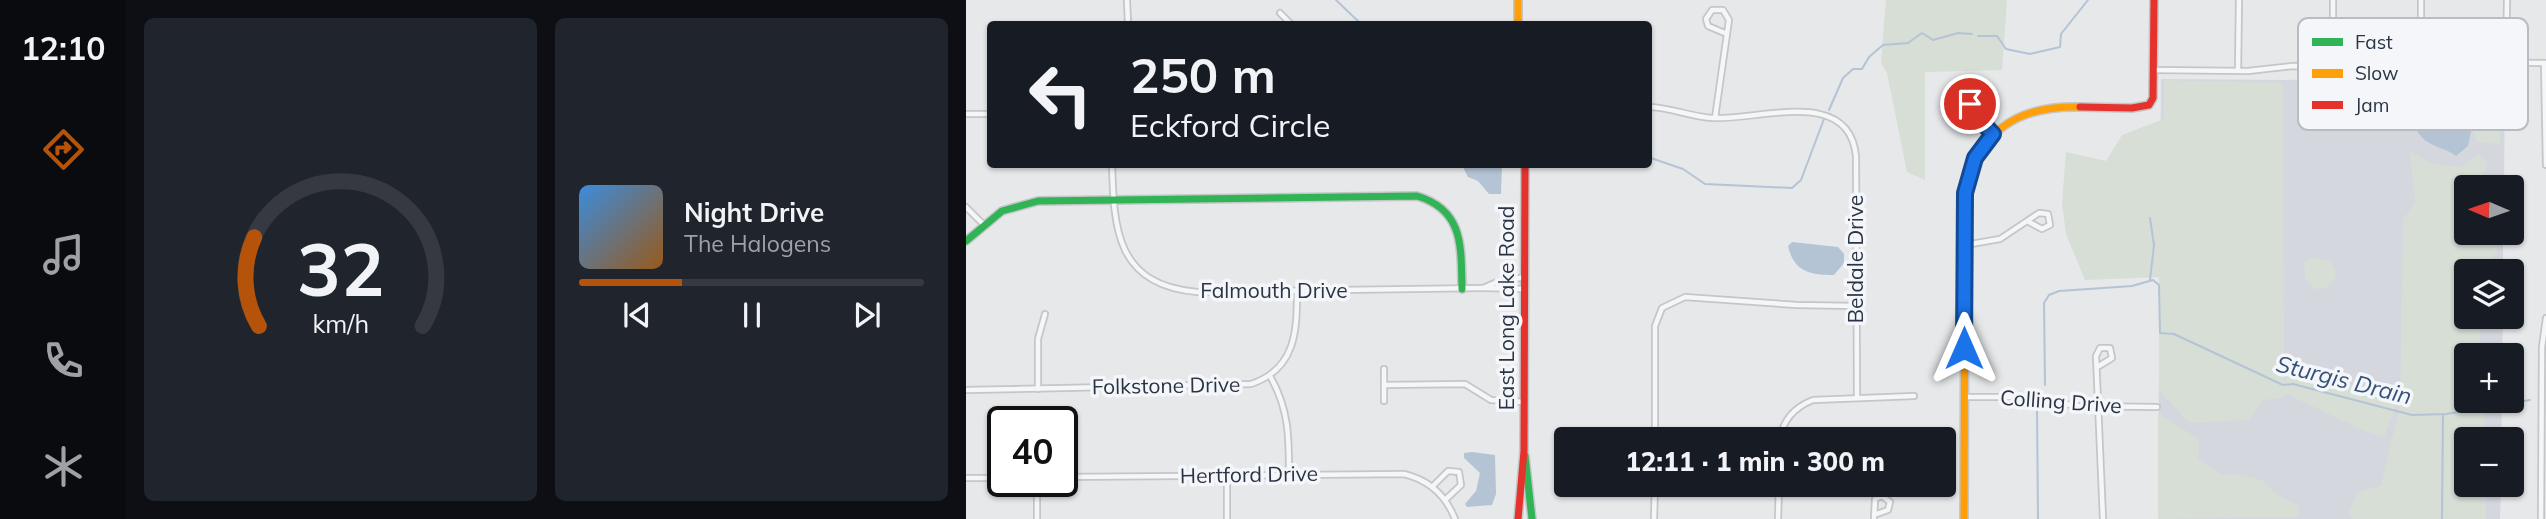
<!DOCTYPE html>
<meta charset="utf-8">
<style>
:root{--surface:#171b24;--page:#20242c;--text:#f1f3f6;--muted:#9ea1a6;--line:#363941;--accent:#b45309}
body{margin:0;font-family:Mulish,sans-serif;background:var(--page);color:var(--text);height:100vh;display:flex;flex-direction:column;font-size:26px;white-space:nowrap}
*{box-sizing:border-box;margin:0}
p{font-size:23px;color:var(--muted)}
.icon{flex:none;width:38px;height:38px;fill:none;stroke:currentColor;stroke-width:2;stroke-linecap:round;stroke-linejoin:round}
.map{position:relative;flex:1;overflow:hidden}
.panel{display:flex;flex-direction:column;gap:18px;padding:18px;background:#0d0f14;width:840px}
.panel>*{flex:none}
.top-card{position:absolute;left:21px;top:21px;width:665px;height:147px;border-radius:7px;box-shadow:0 2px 5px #0004;background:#171b24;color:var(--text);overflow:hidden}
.needle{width:46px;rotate:272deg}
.tools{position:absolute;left:1488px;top:175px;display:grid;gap:14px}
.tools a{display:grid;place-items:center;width:70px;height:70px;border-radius:7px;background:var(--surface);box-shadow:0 2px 5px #0004;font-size:35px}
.speed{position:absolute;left:21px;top:406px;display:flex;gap:14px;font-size:35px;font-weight:700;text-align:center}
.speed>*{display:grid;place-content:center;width:91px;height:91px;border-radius:50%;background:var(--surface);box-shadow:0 2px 5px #0004;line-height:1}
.speed .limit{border:4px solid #111;border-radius:10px;background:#fff;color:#111}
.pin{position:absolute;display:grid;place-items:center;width:60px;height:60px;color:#fff;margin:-30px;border:4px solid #fff;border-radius:50%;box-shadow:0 2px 7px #0007}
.me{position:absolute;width:77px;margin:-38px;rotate:0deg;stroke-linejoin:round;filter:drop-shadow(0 0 5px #0008)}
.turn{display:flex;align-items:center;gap:24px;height:147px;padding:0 28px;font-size:32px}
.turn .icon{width:91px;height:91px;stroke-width:2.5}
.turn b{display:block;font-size:49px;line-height:60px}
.panel .card{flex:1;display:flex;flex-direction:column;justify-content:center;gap:10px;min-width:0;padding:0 24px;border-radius:10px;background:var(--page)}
.panel .dial{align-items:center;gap:0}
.dial svg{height:182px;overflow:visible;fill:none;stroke:var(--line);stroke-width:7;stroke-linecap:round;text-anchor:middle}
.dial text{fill:var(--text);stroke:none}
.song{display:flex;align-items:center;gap:21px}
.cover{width:84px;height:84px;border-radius:10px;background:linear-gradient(135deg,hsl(210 70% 55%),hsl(30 70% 35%))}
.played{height:7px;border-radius:4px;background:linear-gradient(90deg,var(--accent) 30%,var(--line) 30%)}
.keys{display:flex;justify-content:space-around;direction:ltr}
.panel .tiles{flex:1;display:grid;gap:18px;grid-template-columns:repeat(2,1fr)}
.trip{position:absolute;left:588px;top:427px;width:402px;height:70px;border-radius:7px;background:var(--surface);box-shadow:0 2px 5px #0004;font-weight:800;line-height:70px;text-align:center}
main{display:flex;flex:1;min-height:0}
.tab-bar{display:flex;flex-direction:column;width:126px;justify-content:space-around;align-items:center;background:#090b0e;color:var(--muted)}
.tab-bar .icon{width:49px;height:49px}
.tab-bar .active{color:var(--accent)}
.tab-bar b{font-size:32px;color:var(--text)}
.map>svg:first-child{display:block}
</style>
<main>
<nav class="tab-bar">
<b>12:10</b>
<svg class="icon active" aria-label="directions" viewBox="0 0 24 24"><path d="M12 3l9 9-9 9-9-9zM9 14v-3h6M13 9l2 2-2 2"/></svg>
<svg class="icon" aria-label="music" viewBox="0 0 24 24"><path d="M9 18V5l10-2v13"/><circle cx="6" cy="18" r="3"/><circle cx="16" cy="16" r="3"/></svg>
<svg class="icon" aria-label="phone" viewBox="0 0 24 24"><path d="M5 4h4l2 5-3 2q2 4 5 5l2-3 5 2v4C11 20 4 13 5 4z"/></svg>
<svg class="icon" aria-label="climate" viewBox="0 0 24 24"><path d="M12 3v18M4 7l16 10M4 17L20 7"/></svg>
</nav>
<section class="panel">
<div class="tiles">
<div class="card dial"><svg viewBox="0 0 100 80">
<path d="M14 69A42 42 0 1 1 86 69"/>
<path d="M14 69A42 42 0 0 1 12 30" stroke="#b45309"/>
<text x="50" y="56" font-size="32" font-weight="700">32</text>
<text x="50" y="72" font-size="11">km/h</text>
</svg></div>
<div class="card">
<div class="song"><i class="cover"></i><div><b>Night Drive</b><p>The Halogens</p></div></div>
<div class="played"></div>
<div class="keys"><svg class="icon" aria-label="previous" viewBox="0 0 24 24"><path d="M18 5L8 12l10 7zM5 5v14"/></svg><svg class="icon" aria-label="pause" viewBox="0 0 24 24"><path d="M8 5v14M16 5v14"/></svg><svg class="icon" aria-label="next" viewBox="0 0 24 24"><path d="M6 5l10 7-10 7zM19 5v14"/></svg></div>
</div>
</div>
</section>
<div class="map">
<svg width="1580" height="519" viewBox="0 0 1580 519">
<rect width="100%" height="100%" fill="#e6e8ea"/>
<polygon fill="#d4d7dd" points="1539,72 1538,187 1500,187 1500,233 1537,233 1537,271 1500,271 1500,317 1537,317 1536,355 1500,355 1500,401 1536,401 1535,439 1500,439 1500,485 1535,485 1534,519 1192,519 1195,79 1483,81"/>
<g fill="#d6ded6">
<polygon points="920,0 1041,0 1036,70 959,72 959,180 941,172 921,73 915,63"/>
<polygon points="1198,80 1317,83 1318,385 1321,370 1431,404 1418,437 1396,430 1319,393 1318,398 1297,400 1283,420 1223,423 1193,390 1193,277 1119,280 1100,234 1096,203 1100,152 1140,161 1156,135 1198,119"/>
<polygon points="1492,81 1534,81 1534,144 1510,142"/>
<polygon points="1444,151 1466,164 1494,167 1512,154 1522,164 1511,187 1500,187 1500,233 1531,233 1531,253 1510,271 1500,271 1500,317 1513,317 1515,355 1500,355 1500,401 1518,401 1519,439 1500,439 1500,485 1520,485 1520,519 1387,519 1382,513 1391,493 1415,485 1434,405 1437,219 1449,203"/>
<polygon points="1345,257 1364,261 1370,271 1369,280 1360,288 1348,289 1339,279 1338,262"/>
<polygon points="1192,413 1233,439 1232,459 1254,474 1278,475 1297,481 1312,495 1333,506 1332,517 1192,519"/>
</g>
<g fill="#b4c4d5">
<path d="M1478,83l10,2 18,41 -4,20 -12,10c-8,-7 -20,-8 -30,-15 -14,-12 -31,-47 -5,-56 6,-2 16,-1 23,-2z"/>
<polygon points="496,165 536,165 535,194 523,194 512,181 502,177"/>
<path d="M826,242l46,5 6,7v9l-10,12c-24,0 -40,-3 -46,-29z"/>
<polygon points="506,452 529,455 530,494 526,505 501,507 499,504 510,491 514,473 498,458 498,453"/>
</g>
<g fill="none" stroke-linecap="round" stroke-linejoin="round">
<g stroke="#b4c4d5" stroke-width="2">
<polyline points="370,0 395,24"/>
<polyline points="1012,36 1031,36 1040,49 1064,54 1094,47 1095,34 1122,0"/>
<polyline points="863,110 877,78 887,69 896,69 903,57 917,45 942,43 956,33 967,40 992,33 1006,34"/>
<polyline points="682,157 717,169 739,184 826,188 835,180 858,119"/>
<polyline points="1184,280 1188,245 1184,218"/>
<polyline points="1079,385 1078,303 1083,295 1093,291 1166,286 1187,280 1193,285 1194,333 1208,334 1317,385 1327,384 1446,415 1480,414 1564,400"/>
<polyline points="1071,407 1072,519"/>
<polyline points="1476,519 1477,415"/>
</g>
<g stroke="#c4c6c8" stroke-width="8">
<g id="street">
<polyline points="161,0 162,24"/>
<polyline points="314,13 325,24"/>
<polyline points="1540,63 1541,0"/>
<polyline points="1578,63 1580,165"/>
<polyline points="1367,67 1367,0"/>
<polyline points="1455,68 1455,0"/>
<polyline points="1187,70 1282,71 1326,66 1475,68 1499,62 1580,63"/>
<polyline points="1272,70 1273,0"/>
<path d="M682,107c22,0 43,10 65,11 48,2 136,-31 143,38l1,240"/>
<polyline points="0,114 24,114"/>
<polyline points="749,118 763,20 757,10 746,10 740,19 742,26 761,34"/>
<polyline points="1014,120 1001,120 997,112 1000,106 1013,106 1014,120 1027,134"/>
<path d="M146,164c2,65 4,121 85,128l286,-4"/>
<polyline points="0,207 17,224"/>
<polyline points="999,245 1034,239 1073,213 1082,214 1084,225 1076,229 1063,222"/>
<polyline points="559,289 517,288 531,282 559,277"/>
<polyline points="1133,366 1146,358 1144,348 1134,348 1130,356 1137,519"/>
<polyline points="418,369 418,401"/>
<path d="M304,376c19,33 19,61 19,98"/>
<polyline points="418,385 499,384 525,400 558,402"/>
<polyline points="72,389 72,339 79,314"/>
<path d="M0,390l285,-6c45,-15 46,-53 46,-93"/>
<polyline points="998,397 1059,397 1111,406 1191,407"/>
<polyline points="689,439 689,326 696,308 719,297 831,305 890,306"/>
<path d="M814,439c3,-19 15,-32 33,-39l101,-4"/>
<polyline points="261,475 261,519"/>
<path d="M96,477l342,-3c25,6 42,22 51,45"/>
<polyline points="0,478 37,478"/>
<polyline points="71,481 71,519"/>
<polyline points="466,487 482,471 493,472 495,485 479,500"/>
<polyline points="908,515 922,510 924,502 916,496 909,499 908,519"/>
<polyline points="688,519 689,485"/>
<polyline points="812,519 813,485"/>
<polyline points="1575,519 1576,347 1580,318"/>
</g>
</g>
<g stroke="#c4c6c8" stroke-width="10">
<g id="fast">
<path d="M0,241l36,-30 36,-10 379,-5c47,14 44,51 45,93"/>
<polyline points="559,456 566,519"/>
</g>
</g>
<g stroke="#c4c6c8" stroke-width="10">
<g id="slow">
<polyline points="552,0 552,24"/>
<path d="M998,519l1,-315c7,-68 48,-99 115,-97"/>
</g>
</g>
<g stroke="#c4c6c8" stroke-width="10">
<g id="jam">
<polyline points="1114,107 1166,108 1183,105 1187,98 1188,0"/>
<polyline points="552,519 558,451 559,164"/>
</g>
</g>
<use href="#street" stroke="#f5f6f7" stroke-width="4.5"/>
<use href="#fast" stroke="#30b455" stroke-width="7"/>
<use href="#slow" stroke="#ff9f0a" stroke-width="7"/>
<use href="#jam" stroke="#e5322d" stroke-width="7"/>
</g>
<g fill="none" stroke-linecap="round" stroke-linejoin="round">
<g stroke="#114b97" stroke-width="18">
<polyline id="route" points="998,348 999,193 1009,158 1027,134 1014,120 1013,106 1004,104"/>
</g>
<use href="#route" stroke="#1a73e8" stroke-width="12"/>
</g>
<g text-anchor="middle" stroke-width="7" stroke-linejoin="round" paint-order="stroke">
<g font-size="21" fill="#2b3445" stroke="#f4f6f9">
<text transform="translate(890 259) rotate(-90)" y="7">Beldale Drive</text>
<text x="308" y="298">Falmouth Drive</text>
<text transform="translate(541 308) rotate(-90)" y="7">East Long Lake Road</text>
<text transform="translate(200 386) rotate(-1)" y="7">Folkstone Drive</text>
<text transform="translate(1095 402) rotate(4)" y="7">Colling Drive</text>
<text transform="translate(283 475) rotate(-1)" y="7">Hertford Drive</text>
</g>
<g font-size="23" font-style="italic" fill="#34527a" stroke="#f4f6f9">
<text transform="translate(1378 380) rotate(14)" y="8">Sturgis Drain</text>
</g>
</g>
<rect x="1332" y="18" width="230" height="112" rx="10" fill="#f4f6f9" stroke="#b8bcc3" stroke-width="2"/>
<rect x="1346" y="38" width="31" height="8" fill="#30b455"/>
<rect x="1346" y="69" width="31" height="9" fill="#ff9f0a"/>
<rect x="1346" y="101" width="31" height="8" fill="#e5322d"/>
<g font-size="19" fill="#2b3445">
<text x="1389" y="49">Fast</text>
<text x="1389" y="80">Slow</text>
<text x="1389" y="112">Jam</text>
</g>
</svg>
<div class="tools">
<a><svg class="needle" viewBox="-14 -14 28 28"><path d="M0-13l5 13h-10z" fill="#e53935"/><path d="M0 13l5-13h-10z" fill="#9ea1a6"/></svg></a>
<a><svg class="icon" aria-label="layers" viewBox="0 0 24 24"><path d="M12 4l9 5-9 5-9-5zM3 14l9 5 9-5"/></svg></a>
<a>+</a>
<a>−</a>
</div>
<div class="speed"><div class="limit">40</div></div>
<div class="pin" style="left:1004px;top:104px;background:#d93025"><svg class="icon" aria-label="arrive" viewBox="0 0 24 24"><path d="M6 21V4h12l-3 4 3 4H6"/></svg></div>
<svg class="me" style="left:998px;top:348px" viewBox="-20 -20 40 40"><path d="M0-17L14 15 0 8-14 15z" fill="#1a73e8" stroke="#fff" stroke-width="4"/></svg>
<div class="trip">12:11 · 1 min · 300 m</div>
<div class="top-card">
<div class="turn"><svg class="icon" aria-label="left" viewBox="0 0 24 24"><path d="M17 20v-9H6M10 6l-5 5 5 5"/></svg><div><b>250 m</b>Eckford Circle</div></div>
</div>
</div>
</main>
